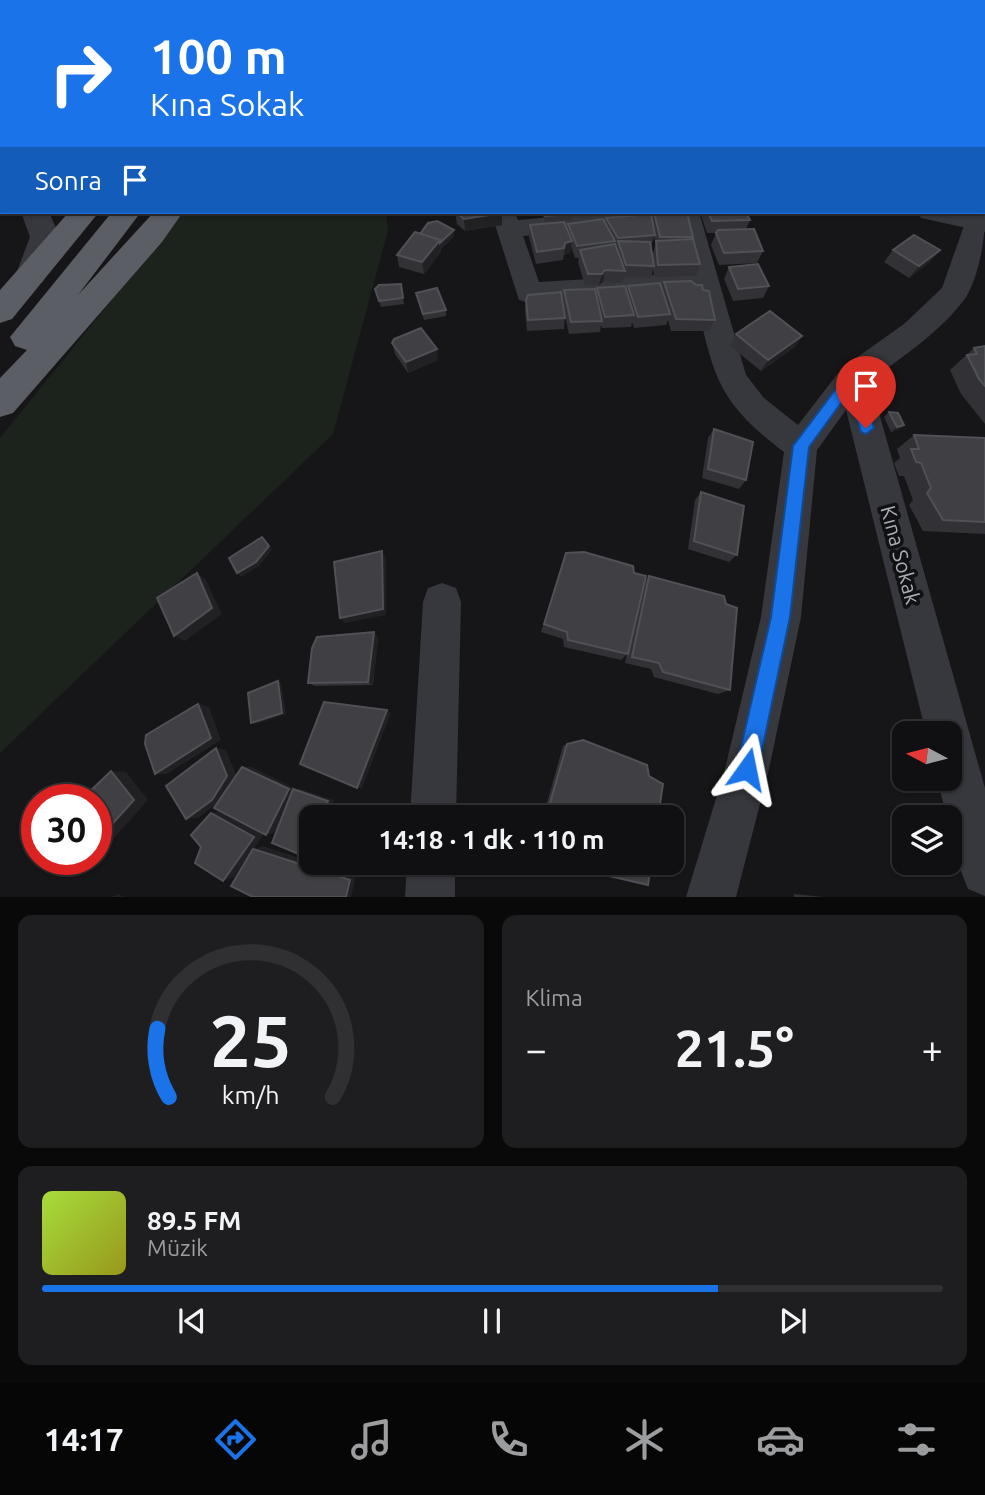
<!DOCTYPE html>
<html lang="tr">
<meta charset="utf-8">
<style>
:root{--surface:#101012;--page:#1e1e20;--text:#f1f3f6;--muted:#9c9d9f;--line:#303032;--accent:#1a73e8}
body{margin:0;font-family:Ubuntu,sans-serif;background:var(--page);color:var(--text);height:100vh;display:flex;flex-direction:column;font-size:26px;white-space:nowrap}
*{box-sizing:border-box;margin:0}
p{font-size:23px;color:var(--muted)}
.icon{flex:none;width:38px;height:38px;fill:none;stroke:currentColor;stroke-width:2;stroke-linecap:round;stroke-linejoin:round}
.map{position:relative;height:897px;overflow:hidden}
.drawer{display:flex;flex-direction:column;gap:18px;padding:18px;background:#09090a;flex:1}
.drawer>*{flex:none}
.guide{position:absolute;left:0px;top:0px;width:985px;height:214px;box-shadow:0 2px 5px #0004,0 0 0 2px var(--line);background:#1a73e8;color:#fff;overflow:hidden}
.needle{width:46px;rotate:277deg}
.controls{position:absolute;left:892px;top:721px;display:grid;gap:14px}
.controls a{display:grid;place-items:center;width:70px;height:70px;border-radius:14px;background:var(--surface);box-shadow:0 2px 5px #0004,0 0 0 2px var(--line);font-size:35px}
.speed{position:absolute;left:21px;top:784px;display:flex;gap:14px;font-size:35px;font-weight:700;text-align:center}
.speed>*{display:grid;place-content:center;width:91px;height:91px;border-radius:50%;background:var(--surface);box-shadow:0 2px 5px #0004,0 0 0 2px var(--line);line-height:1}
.speed .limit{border:10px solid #d22;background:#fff;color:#111}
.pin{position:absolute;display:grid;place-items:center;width:60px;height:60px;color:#fff;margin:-72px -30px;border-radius:50% 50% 50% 0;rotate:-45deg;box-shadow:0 0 7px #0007}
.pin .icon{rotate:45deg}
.me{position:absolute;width:77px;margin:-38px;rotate:12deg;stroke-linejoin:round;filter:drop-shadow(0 0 5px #0008)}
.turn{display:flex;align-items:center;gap:24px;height:147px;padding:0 35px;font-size:32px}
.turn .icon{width:91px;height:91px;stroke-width:2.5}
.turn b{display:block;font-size:49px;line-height:60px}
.then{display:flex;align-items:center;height:66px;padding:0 35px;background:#0003;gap:14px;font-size:26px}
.big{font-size:52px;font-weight:700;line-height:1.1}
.drawer .card{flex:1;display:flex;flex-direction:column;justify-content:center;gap:10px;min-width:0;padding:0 24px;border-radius:14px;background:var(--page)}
.drawer .dial{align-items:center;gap:0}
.dial svg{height:182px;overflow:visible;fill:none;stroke:var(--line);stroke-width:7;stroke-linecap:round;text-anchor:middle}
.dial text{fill:var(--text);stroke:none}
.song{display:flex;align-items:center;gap:21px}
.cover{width:84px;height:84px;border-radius:10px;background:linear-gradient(135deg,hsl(80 70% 55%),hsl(60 70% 35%))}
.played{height:7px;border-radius:4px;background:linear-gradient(90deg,var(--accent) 75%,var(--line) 75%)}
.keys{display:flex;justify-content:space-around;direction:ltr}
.heat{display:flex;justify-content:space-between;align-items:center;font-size:38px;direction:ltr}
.drawer .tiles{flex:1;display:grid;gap:18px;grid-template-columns:1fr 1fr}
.card:last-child{grid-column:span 2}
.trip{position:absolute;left:299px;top:805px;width:385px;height:70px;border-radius:14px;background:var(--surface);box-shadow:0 2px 5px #0004,0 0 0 2px var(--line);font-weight:700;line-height:70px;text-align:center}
.tab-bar{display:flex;height:112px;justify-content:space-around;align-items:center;background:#060607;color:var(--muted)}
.tab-bar .icon{width:49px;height:49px}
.tab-bar .active{color:var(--accent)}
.tab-bar b{font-size:32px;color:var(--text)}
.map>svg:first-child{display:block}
</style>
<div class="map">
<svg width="985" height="897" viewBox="0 0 985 897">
<rect width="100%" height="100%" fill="#161618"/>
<g fill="#1c231d">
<polygon points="755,0 985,0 985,113 984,2"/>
<polygon points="183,212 386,212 388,230 333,434 0,753 0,438"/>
</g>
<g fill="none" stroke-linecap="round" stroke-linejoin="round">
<g fill="#37383d" fill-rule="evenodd">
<polygon points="211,0 220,0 210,2"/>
<rect x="0" y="65" width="2" height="6"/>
<rect x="0" y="135" width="2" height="6"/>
</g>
<g fill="#37383d" fill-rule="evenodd">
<rect x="402" y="0" width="18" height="2"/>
<rect x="528" y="0" width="18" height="2"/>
<rect x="604" y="0" width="18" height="2"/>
<path d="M491,212h24l3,8 93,-8h88l47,163 18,23 34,27 44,-57 62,-44 38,-36 23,-65 4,-6 9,-2 7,2c0,23 -7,64 -21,83 -25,33 -62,57 -94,81l115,407v108l-17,-7c-9,-22 -18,-47 -18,-72h-3l-10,-38h13v-46h-24l-80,-323 -29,40 -16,167 -32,152 -33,128h-50l39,-128 36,-152 23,-165c-71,-54 -70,-79 -90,-161l-165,12 -10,-3zM676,222l13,51 -150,9 -16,-46z"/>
<polygon points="442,583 456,588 461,602 456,817 410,817 423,602 428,588"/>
<polygon points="407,863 455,863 455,897 405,897"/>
</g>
<g fill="#37383d" fill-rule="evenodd">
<polygon points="59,0 80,0 58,2"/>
<rect x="730" y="0" width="20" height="2"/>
<polygon points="0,28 2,28 0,42"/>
<rect x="0" y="158" width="2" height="16"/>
<polygon points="21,212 49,212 60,237 43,282 32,285 21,282 16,274 30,237"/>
<polygon points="917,212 985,214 985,232 921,218"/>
</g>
<g fill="#5b5e65" fill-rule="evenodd">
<polygon points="252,0 273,0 251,2"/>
<polygon points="285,0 305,0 284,2"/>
<polygon points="329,0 350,0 328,2"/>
<polygon points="69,212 99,212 12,319 0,323 0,290"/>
<polygon points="112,212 141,212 78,295 154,212 183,212 162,242 13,413 0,417 0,378 27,350 15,346 10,337"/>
</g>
</g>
<g fill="#323236" fill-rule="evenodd">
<polygon points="79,0 140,0 140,1 139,2 77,2"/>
<polygon points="481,0 522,0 521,2 481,2"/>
<polygon points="0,73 2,73 2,101 0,100"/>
<rect x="984" y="96" width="1" height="63"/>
<polygon points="455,212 501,212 502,225 465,231 457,224"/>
<polygon points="542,212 573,212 572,220 545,223"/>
<polygon points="613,212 654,212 653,213 616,217"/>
<path d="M654,212l39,25v2l7,25 -4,12 -42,1 -1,-8 -2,9 -27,-1 -2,6 -19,-1 -4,3 -14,1 -7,-24 1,-4h-4l-4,-12 -1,7 -6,2 -1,5 -27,4 -7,-27 1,-12 37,6 1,-7 37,-1 1,-5 46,2zM654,237l2,7 -3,9v5l-2,-11z"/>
<polygon points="702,212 746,212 750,220 746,229 763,251 757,263 719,265 711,245 716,233 707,233 701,215"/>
<polygon points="454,236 441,249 441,252 424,274 399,267 397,255"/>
<polygon points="893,250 940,250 930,262 909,278 884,262"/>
<polygon points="729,267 769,286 763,298 733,301 724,279"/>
<polygon points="664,282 696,285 703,290 715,320 709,331 671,331 668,320 666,325 634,328 632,322 631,327 602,328 601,325 600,332 569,334 565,316 564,329 527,331 525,311 526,300 562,300 564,290 596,294 597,288 627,291 628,286 662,288"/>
<polygon points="401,284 404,304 381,307 375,289"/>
<polygon points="416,293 446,310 446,316 424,320"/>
<polygon points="736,334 802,336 795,347 761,371 730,346"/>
<polygon points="392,343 438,360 408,373 395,354"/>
<polygon points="985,346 985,424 961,394 950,370 974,348"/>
<polygon points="889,412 904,425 898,430 891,432 884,417"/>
<polygon points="714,429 746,480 739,489 702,478 708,438"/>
<polygon points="914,435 985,438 985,534 923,531 909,505 913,500 904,476 899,476 894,463 900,458 897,449"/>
<polygon points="701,492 737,555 729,562 688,549 695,500"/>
<polygon points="566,553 634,573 644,582 649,576 730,690 718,694 654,677 651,669 625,663 627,654 621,660 564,647 563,639 541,632"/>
<polygon points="378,638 373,685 315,686 308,683"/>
<polygon points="567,744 649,776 658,817 543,817 563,746"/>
<polygon points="794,894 823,897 794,897"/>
</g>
<g fill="#212124">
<polygon points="104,0 114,0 115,2 102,2"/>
<polygon points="125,0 140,0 140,1 125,2"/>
<polygon points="182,0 198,0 199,2 181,2"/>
<polygon points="502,213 502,225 465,231 464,219"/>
<polygon points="454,230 454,236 441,249 440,243"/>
<polygon points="440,240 441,252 424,274 422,262"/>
<polygon points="572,241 570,253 564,255 565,243"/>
<polygon points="940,250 930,262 909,278 919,266"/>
<polygon points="605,270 603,282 599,285 602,274"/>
<polygon points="802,336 795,347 761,371 768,360"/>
<polygon points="437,349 438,360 408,373 406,362"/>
<polygon points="904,425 898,430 891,432 897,427"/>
<polygon points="262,537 272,550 259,566 241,577 237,573"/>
<polygon points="382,551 386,559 386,615 345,623 340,618"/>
<polygon points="197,573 206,580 222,614 185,641 174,636"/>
<polygon points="374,632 378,638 373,685 368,682"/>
<polygon points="278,681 281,683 286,714 256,724 251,723"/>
<polygon points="198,704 209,707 221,740 167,774 155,774"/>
<polygon points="387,710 391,713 362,788 357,788"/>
<polygon points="216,748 226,750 237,777 223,799 198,818 186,819"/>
<polygon points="242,767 252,767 296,789 300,789 334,800 327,817 321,817 296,790 275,833 266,835"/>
<polygon points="111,771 126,772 148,800 107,846 96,847 96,842"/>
<polygon points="222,811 263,835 254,849 262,846 312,862 312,863 315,863 356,876 351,897 346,897 253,849 234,877 223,881 211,813"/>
<polygon points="312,842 312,854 306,857"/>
<polygon points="119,894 123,897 111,897"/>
</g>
<g fill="#3f3f44" stroke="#4f5156" stroke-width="2">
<polygon points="79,0 104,0 102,2 77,2"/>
<polygon points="158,0 182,0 181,2 156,2"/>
<polygon points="429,0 461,0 460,2 428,2"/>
<polygon points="0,73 2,73 2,90 0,89"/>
<polygon points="984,96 985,96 985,140 984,139"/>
<polygon points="456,212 501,212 502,213 464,219"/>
<polygon points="544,212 573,212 573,214 545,216"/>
<polygon points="654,212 687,212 693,237 660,237"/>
<polygon points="708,212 746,212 750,220 712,221"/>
<polygon points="651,214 655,235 618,238 606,218"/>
<polygon points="603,219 615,241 577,246 568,224"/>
<polygon points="437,221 454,230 440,243 440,240 420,234 428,223"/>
<polygon points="564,222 572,241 565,243 564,248 537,252 530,225"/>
<polygon points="754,229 763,251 724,253 716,233 718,230"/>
<polygon points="415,232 440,240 422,262 397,255"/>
<polygon points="914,235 940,250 919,266 893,250"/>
<polygon points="693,239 700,264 658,265 656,241"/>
<polygon points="618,241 650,242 654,266 626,265"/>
<polygon points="615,244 625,271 605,270 602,274 588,274 580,250"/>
<polygon points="758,264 769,286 738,289 729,267"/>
<polygon points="691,281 696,285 702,285 703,290 709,291 715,320 676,319 664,282"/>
<polygon points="660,283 670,314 638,317 628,286"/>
<polygon points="401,284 403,298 379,301 375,289 379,285"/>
<polygon points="625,286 634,315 605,317 597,288"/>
<polygon points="437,288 446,310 423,314 416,293"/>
<polygon points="595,289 602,321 571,322 564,290"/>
<polygon points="561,292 565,318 528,320 526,300 528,295"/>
<polygon points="770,311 802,336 768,360 736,334"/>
<polygon points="421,328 437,349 406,362 392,343 394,339"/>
<polygon points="985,346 985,386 979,379 967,355 977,354 974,348"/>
<polygon points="889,412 898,413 904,425 897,427"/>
<polygon points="714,429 753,442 746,480 708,469"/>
<polygon points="914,435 985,438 985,522 943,520 927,493 931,488 921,463 916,462 911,449 919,449"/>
<polygon points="701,492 744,506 737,555 694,541"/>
<polygon points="262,537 269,546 256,562 237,573 229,558"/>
<polygon points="382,551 383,609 340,618 334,562"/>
<polygon points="584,552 633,566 634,573 646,576 628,654 568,640 567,632 544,624 566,553"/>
<polygon points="197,573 212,608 174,636 157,598"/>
<polygon points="649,576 724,596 726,604 737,608 730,690 663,672 659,663 632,657"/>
<polygon points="374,632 368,682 308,683 312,648 317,637"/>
<polygon points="278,681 282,713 251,723 248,693"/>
<polygon points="324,702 387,710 357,788 300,764"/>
<polygon points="198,704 211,738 155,774 145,744 146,735"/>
<polygon points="583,740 647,765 649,776 663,784 658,817 546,817 567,744"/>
<polygon points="216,748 227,776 212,800 186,819 166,786"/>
<polygon points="242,767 289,789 266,835 214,808"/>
<polygon points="111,771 134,800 96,842 96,800 81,800"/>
<polygon points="293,789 328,801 321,817 312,817 312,842 306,857 272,843"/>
<polygon points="211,813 254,837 223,881 195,863 201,847 191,835"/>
<polygon points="253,849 350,880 346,897 253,897 231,886"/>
<polygon points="567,863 651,863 648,885 575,868"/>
</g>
<polygon fill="#1a73e8" stroke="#114b97" stroke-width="2" points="853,371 860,377 874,428 866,434 861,432 849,392 809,447 790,617 758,769 755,777 747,780 739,777 736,769 771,617 793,446 848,373"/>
<g text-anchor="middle" stroke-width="7" stroke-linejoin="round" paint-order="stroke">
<g font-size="21" fill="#a8adb8" stroke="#111113">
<text transform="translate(900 555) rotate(75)" y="7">Kına Sokak</text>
</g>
</g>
</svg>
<div class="controls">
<a><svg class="needle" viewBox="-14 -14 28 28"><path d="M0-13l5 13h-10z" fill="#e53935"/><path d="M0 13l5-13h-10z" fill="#9c9d9f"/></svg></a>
<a><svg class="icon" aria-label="layers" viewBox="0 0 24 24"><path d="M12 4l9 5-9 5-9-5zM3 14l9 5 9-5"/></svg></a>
</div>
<div class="speed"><div class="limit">30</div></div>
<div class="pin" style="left:866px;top:428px;background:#d93025"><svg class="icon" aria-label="arrive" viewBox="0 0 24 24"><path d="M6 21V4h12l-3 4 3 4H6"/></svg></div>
<svg class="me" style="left:747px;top:769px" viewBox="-20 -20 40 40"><path d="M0-17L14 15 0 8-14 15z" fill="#1a73e8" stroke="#fff" stroke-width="4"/></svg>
<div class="trip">14:18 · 1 dk · 110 m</div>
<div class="guide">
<div class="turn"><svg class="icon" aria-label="right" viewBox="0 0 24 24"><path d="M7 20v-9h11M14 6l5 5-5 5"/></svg><div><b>100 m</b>Kına Sokak</div></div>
<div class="then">Sonra<svg class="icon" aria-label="arrive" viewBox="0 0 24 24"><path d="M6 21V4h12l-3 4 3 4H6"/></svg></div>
</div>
</div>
<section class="drawer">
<div class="tiles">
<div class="card dial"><svg viewBox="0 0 100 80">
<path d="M14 69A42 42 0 1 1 86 69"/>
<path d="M14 69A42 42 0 0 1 9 39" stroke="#1a73e8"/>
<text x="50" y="56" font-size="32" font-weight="700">25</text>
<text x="50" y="72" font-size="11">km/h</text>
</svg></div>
<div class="card"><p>Klima</p>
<div class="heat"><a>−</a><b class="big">21.5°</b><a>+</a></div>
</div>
<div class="card">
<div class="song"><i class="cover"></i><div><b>89.5 FM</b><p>Müzik</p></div></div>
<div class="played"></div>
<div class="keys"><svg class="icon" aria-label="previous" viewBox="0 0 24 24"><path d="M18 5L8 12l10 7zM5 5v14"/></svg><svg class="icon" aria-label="pause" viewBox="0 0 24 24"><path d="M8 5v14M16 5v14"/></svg><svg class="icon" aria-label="next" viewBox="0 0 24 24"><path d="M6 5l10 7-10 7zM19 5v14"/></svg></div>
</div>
</div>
</section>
<nav class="tab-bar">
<b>14:17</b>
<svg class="icon active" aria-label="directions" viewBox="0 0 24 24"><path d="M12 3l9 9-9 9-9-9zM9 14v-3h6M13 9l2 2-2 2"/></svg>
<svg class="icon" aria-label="music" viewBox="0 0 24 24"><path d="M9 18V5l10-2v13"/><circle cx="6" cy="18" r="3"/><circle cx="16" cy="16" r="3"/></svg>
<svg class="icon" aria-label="phone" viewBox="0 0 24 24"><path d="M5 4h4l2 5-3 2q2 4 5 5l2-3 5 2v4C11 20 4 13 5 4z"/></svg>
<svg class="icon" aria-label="climate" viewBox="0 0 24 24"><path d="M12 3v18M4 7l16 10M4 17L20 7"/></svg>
<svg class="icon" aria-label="car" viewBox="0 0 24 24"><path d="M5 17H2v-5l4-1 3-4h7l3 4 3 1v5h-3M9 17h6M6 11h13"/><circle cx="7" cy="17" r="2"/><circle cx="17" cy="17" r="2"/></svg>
<svg class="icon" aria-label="filters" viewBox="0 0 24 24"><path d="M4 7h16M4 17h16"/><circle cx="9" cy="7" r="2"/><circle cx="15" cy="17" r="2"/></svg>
</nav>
